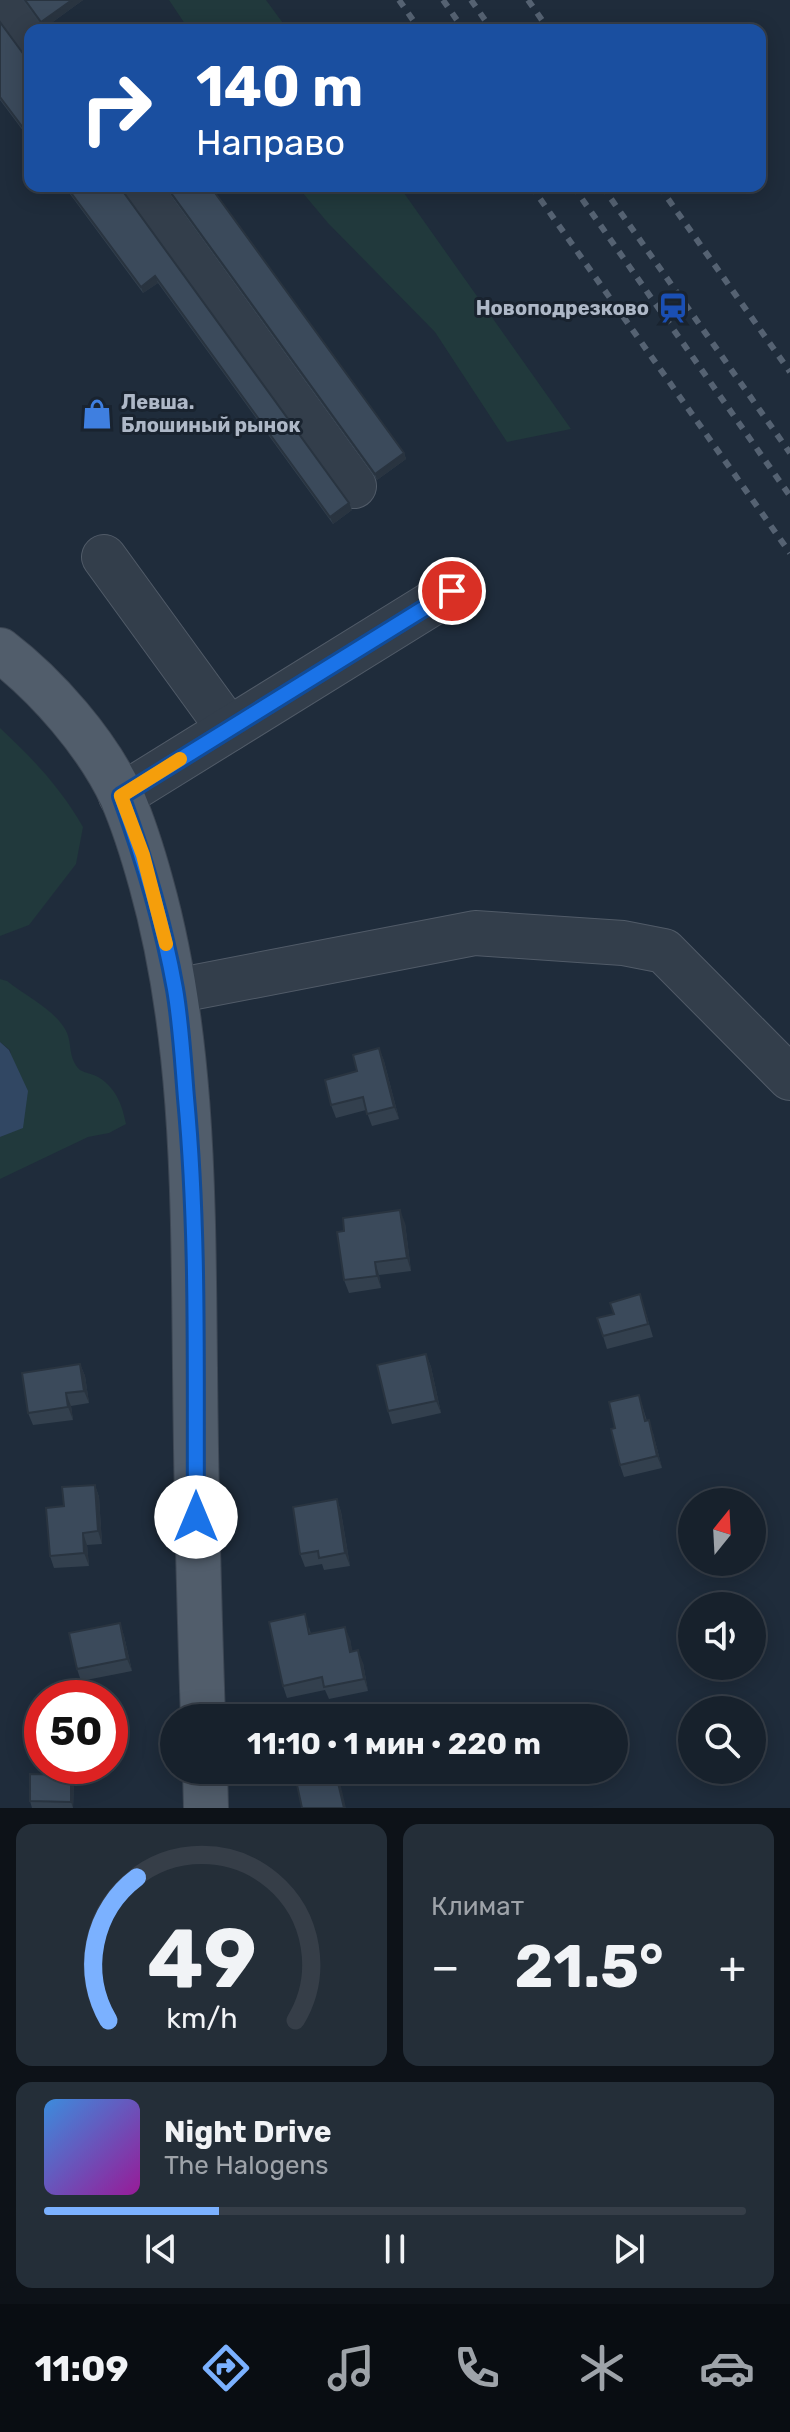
<!DOCTYPE html>
<html lang="ru">
<meta charset="utf-8">
<style>
:root{--surface:#17212c;--page:#242e38;--text:#f1f3f6;--muted:#9ea3a9;--line:#363e48;--accent:#7bb1ff}
body{margin:0;font-family:Rubik,sans-serif;background:var(--page);color:var(--text);height:100vh;display:flex;flex-direction:column;font-size:30px;white-space:nowrap}
*{box-sizing:border-box;margin:0}
p{font-size:26px;color:var(--muted)}
.icon{flex:none;width:44px;height:44px;fill:none;stroke:currentColor;stroke-width:2;stroke-linecap:round;stroke-linejoin:round}
.map{position:relative;height:1808px;overflow:hidden}
.panel{display:flex;flex-direction:column;gap:16px;padding:16px;background:#0d1218;flex:1}
.panel>*{flex:none}
.hud{position:absolute;left:24px;top:24px;width:742px;height:168px;border-radius:16px;box-shadow:0 4px 20px #0003,0 0 0 2px var(--line);background:#1a4fa0;color:#fff;overflow:hidden}
.needle{width:52px;rotate:18deg}
.controls{position:absolute;left:678px;top:1488px;display:grid;gap:16px}
.controls a{display:grid;place-items:center;width:88px;height:88px;border-radius:50%;background:var(--surface);box-shadow:0 4px 20px #0003,0 0 0 2px var(--line);font-size:40px}
.speed{position:absolute;left:24px;top:1680px;display:flex;gap:16px;font-size:40px;font-weight:700;text-align:center}
.speed>*{display:grid;place-content:center;width:104px;height:104px;border-radius:50%;background:var(--surface);box-shadow:0 4px 20px #0003,0 0 0 2px var(--line);line-height:1}
.speed .limit{border:12px solid #d22;background:#fff;color:#111}
.pin{position:absolute;display:grid;place-items:center;width:68px;height:68px;color:#fff;margin:-34px;border:4px solid #fff;border-radius:50%;box-shadow:0 2px 8px #0007}
.me{position:absolute;width:88px;margin:-44px;rotate:0deg;stroke-linejoin:round;filter:drop-shadow(0 0 6px #0008)}
.turn{display:flex;align-items:center;gap:28px;height:168px;padding:0 40px;font-size:36px}
.turn .icon{width:104px;height:104px;stroke-width:2.5}
.turn b{display:block;font-size:56px;line-height:68px}
.big{font-size:60px;font-weight:700;line-height:1.1}
.panel .widget{flex:1;display:flex;flex-direction:column;justify-content:center;gap:12px;min-width:0;padding:0 28px;border-radius:16px;background:var(--page)}
.panel .dial{align-items:center;gap:0}
.dial svg{height:208px;overflow:visible;fill:none;stroke:var(--line);stroke-width:7;stroke-linecap:round;text-anchor:middle}
.dial text{fill:var(--text);stroke:none}
.song{display:flex;align-items:center;gap:24px}
.cover{width:96px;height:96px;border-radius:12px;background:linear-gradient(135deg,hsl(210 70% 55%),hsl(300 70% 35%))}
.played{height:8px;border-radius:4px;background:linear-gradient(90deg,var(--accent) 25%,var(--line) 25%)}
.keys{display:flex;justify-content:space-around;direction:ltr}
.heat{display:flex;justify-content:space-between;align-items:center;font-size:44px;direction:ltr}
.panel .tiles{flex:1;display:grid;gap:16px;grid-template-columns:1fr 1fr}
.widget:last-child{grid-column:span 2}
.trip{position:absolute;left:160px;top:1704px;width:468px;height:80px;border-radius:40px;background:var(--surface);box-shadow:0 4px 20px #0003,0 0 0 2px var(--line);font-weight:700;line-height:80px;text-align:center}
.tabs{display:flex;height:128px;justify-content:space-around;align-items:center;background:#090d12;color:var(--muted)}
.tabs .icon{width:56px;height:56px}
.tabs .current{color:var(--accent)}
.tabs b{font-size:36px;color:var(--text)}
.map>svg:first-child{display:block}
</style>
<div class="map">
<svg width="790" height="1808" viewBox="0 0 790 1808">
<rect width="100%" height="100%" fill="#1f2c3b"/>
<g fill="#21393c">
<polygon points="169,0 266,0 288,30 189,30"/>
<polygon points="297,186 399,186 571,429 507,442 435,332 328,223"/>
<path d="M0,728c34,32 59,58 83,99l-7,37 -47,61 -29,11z"/>
<path d="M0,979l7,2c19,15 46,28 58,48 8,13 2,29 15,41 5,3 13,4 18,7 18,11 24,27 28,47l-17,9 -21,4 -88,42v-42l23,-10 -13,-77 -10,-8z"/>
</g>
<polygon fill="#314763" points="0,1042 9,1050 28,1091 23,1128 0,1137"/>
<g fill="none" stroke-linecap="round" stroke-linejoin="round">
<g stroke="#515b68" stroke-width="46">
<g id="minor">
<polyline points="2,0 30,38"/>
<polyline points="137,186 354,486"/>
<polyline points="104,557 229,729"/>
<polyline points="121,796 452,591"/>
<polyline points="175,991 475,933 623,943 664,951 790,1078"/>
</g>
</g>
<g stroke="#3d4754" stroke-width="46">
<g id="major">
<path d="M0,650c47,36 97,93 122,147 12,28 21,57 29,86 44,157 42,323 44,485 1,117 4,233 8,350"/>
<polyline points="205,1770 206,1808"/>
</g>
</g>
<use href="#minor" stroke="#333e4b" stroke-width="44"/>
<use href="#major" stroke="#515d6b" stroke-width="44"/>
<g stroke="#556272" stroke-width="6" stroke-dasharray="8 8" stroke-linecap="butt">
<polyline points="399,0 420,30"/>
<polyline points="443,0 464,30"/>
<polyline points="471,0 492,30"/>
<polyline points="528,0 549,30"/>
<polyline points="531,186 790,553"/>
<polyline points="573,186 790,496"/>
<polyline points="602,186 790,453"/>
<polyline points="659,186 790,372"/>
</g>
</g>
<g fill="#33404e">
<polygon points="22,0 83,0 43,29"/>
<polygon points="0,22 30,63 30,140 0,100"/>
<polygon points="64,186 119,186 352,510 333,524 158,283 143,293"/>
<polygon points="164,186 210,186 404,453 406,459 377,480"/>
<polygon points="379,1048 384,1061 399,1119 372,1126 366,1110 336,1118 331,1105 357,1071"/>
<polygon points="405,1223 411,1271 379,1275 381,1288 349,1293 344,1280"/>
<polygon points="644,1307 653,1337 607,1349 603,1336 614,1314"/>
<polygon points="426,1354 431,1367 441,1413 392,1424 388,1411"/>
<polygon points="80,1364 85,1376 89,1403 71,1406 73,1420 33,1425 28,1413"/>
<polygon points="639,1395 647,1421 653,1433 662,1468 624,1477 620,1465 615,1428"/>
<polygon points="95,1485 99,1497 102,1544 87,1545 89,1566 54,1568 50,1556 64,1506"/>
<polygon points="337,1499 341,1512 350,1566 324,1570 322,1564 305,1567 300,1554"/>
<polygon points="120,1623 124,1636 132,1671 81,1681 77,1669"/>
<polygon points="309,1627 311,1634 350,1639 352,1652 363,1663 368,1691 329,1699 325,1690 287,1698 283,1686"/>
<polygon points="71,1775 74,1781 73,1808 32,1808 30,1801"/>
</g>
<g fill="#293440">
<polygon points="72,0 83,0 43,29 41,22"/>
<polygon points="155,276 158,283 143,293 141,287"/>
<polygon points="404,453 406,459 377,480 375,474"/>
<polygon points="349,503 352,510 333,524 330,517"/>
<polygon points="379,1048 384,1061 399,1119 394,1107"/>
<polygon points="400,1210 405,1223 411,1271 407,1258"/>
<polygon points="375,1262 379,1275 381,1288 377,1276"/>
<polygon points="426,1354 431,1367 441,1413 436,1401"/>
<polygon points="80,1364 85,1376 89,1403 84,1391"/>
<polygon points="66,1393 71,1406 73,1420 68,1407"/>
<polygon points="649,1420 653,1433 662,1468 657,1456"/>
<polygon points="95,1485 99,1497 102,1544 98,1531"/>
<polygon points="337,1499 341,1512 350,1566 345,1553"/>
<polygon points="83,1533 87,1545 89,1566 84,1553"/>
<polygon points="120,1623 124,1636 132,1671 127,1659"/>
<polygon points="345,1627 350,1639 355,1664 350,1652"/>
<polygon points="358,1650 363,1663 368,1691 364,1679"/>
<polygon points="335,1770 338,1774 346,1808 344,1808"/>
<polygon points="71,1775 74,1781 73,1808 71,1802"/>
</g>
<g fill="#3b4a5b" stroke="#293440" stroke-width="2">
<polygon points="25,0 72,0 41,22"/>
<polygon points="0,22 30,63 30,137 0,97"/>
<polygon points="66,186 119,186 349,503 330,517 155,276 141,287"/>
<polygon points="166,186 210,186 404,453 375,474"/>
<polygon points="379,1048 394,1107 367,1114 363,1097 331,1105 325,1080 357,1071 353,1055"/>
<polygon points="400,1210 407,1258 375,1262 377,1276 344,1280 337,1232 344,1231 343,1218"/>
<polygon points="640,1294 648,1324 603,1336 597,1318 614,1314 610,1303"/>
<polygon points="426,1354 436,1401 388,1411 377,1365"/>
<polygon points="80,1364 84,1391 66,1393 68,1407 28,1413 22,1373"/>
<polygon points="639,1395 645,1421 649,1420 657,1456 620,1465 611,1429 615,1428 609,1402"/>
<polygon points="95,1485 98,1531 83,1533 84,1553 50,1556 46,1508 64,1506 62,1487"/>
<polygon points="337,1499 345,1553 319,1558 318,1551 300,1554 293,1507"/>
<polygon points="305,1614 309,1634 345,1627 350,1652 358,1650 364,1679 324,1687 322,1677 283,1686 269,1622"/>
<polygon points="120,1623 127,1659 77,1669 69,1633"/>
<polygon points="296,1770 335,1770 344,1808 302,1808 294,1771"/>
<polygon points="30,1774 71,1775 71,1802 30,1801"/>
</g>
<g fill="none" stroke-linecap="round" stroke-linejoin="round">
<g stroke="#114b97" stroke-width="20">
<path id="route" d="M196,1517c-1,-140 3,-280 -10,-419 -3,-36 -5,-74 -11,-109 -12,-67 -31,-130 -54,-193l331,-205"/>
</g>
<use href="#route" stroke="#1a73e8" stroke-width="14"/>
<polyline stroke="#f59e0b" stroke-width="14" points="166,944 143,855 121,796 180,759"/>
</g>
<defs>
<g id="station-bare" transform="scale(2.4)"><path d="M-3-6H3Q5-6 5-4V2Q5 4 3 4L4.5 6H3L1.5 4h-3L-3 6H-4.5L-3 4Q-5 4-5 2V-4Q-5-6-3-6ZM-3.5-4v3h7v-3ZM-3.5 1v1.5H-2V1ZM2 1v1.5H3.5V1Z" fill="#1a4fb4" stroke="#19232f" stroke-width="2.5" paint-order="stroke"/></g>
<g id="shop-bare" transform="scale(2.4)"><path d="M-5-2.5h2.3a2.7 3.5 0 0 1 5.4 0H5L5.5 6h-11ZM-1.5-2.5h3a1.5 2.3 0 0 0-3 0Z" fill="#3f7fe0" stroke="#19232f" stroke-width="2.5" paint-order="stroke"/></g>
</defs>
<g fill-rule="evenodd">
<use href="#station-bare" x="673" y="308"/>
<use href="#shop-bare" x="97" y="414"/>
</g>
<g text-anchor="middle" stroke-width="6" stroke-linejoin="round" paint-order="stroke">
<g font-size="20" font-weight="bold" fill="#aeb8c7" stroke="#19232f" text-anchor="end">
<text x="649" y="315">Новоподрезково</text>
<text x="121" y="409" text-anchor="start">Левша.<tspan x="121" dy="23">Блошиный рынок</tspan></text>
</g>
</g>
</svg>
<div class="controls">
<a><svg class="needle" viewBox="-14 -14 28 28"><path d="M0-13l5 13h-10z" fill="#e53935"/><path d="M0 13l5-13h-10z" fill="#9ea3a9"/></svg></a>
<a><svg class="icon" aria-label="sound" viewBox="0 0 24 24"><path d="M4 9h4l5-4v14l-5-4H4zM17 9q2 3 0 6"/></svg></a>
<a><svg class="icon" aria-label="search" viewBox="0 0 24 24"><circle cx="10" cy="10" r="6"/><path d="M15 15l6 6"/></svg></a>
</div>
<div class="speed"><div class="limit">50</div></div>
<div class="pin" style="left:452px;top:591px;background:#d93025"><svg class="icon" aria-label="arrive" viewBox="0 0 24 24"><path d="M6 21V4h12l-3 4 3 4H6"/></svg></div>
<svg class="me" style="left:196px;top:1517px" viewBox="-20 -20 40 40"><circle r="19" fill="#fff"/><path d="M0-13L10 11 0 6-10 11z" fill="#1a73e8"/></svg>
<div class="trip">11:10 · 1 мин · 220 m</div>
<div class="hud">
<div class="turn"><svg class="icon" aria-label="right" viewBox="0 0 24 24"><path d="M7 20v-9h11M14 6l5 5-5 5"/></svg><div><b>140 m</b>Направо</div></div>
</div>
</div>
<section class="panel">
<div class="tiles">
<div class="widget dial"><svg viewBox="0 0 100 80">
<path d="M14 69A42 42 0 1 1 86 69"/>
<path d="M14 69A42 42 0 0 1 25 14" stroke="#7bb1ff"/>
<text x="50" y="56" font-size="32" font-weight="700">49</text>
<text x="50" y="72" font-size="11">km/h</text>
</svg></div>
<div class="widget"><p>Климат</p>
<div class="heat"><a>−</a><b class="big">21.5°</b><a>+</a></div>
</div>
<div class="widget">
<div class="song"><i class="cover"></i><div><b>Night Drive</b><p>The Halogens</p></div></div>
<div class="played"></div>
<div class="keys"><svg class="icon" aria-label="previous" viewBox="0 0 24 24"><path d="M18 5L8 12l10 7zM5 5v14"/></svg><svg class="icon" aria-label="pause" viewBox="0 0 24 24"><path d="M8 5v14M16 5v14"/></svg><svg class="icon" aria-label="next" viewBox="0 0 24 24"><path d="M6 5l10 7-10 7zM19 5v14"/></svg></div>
</div>
</div>
</section>
<nav class="tabs">
<b>11:09</b>
<svg class="icon current" aria-label="directions" viewBox="0 0 24 24"><path d="M12 3l9 9-9 9-9-9zM9 14v-3h6M13 9l2 2-2 2"/></svg>
<svg class="icon" aria-label="music" viewBox="0 0 24 24"><path d="M9 18V5l10-2v13"/><circle cx="6" cy="18" r="3"/><circle cx="16" cy="16" r="3"/></svg>
<svg class="icon" aria-label="phone" viewBox="0 0 24 24"><path d="M5 4h4l2 5-3 2q2 4 5 5l2-3 5 2v4C11 20 4 13 5 4z"/></svg>
<svg class="icon" aria-label="climate" viewBox="0 0 24 24"><path d="M12 3v18M4 7l16 10M4 17L20 7"/></svg>
<svg class="icon" aria-label="car" viewBox="0 0 24 24"><path d="M5 17H2v-5l4-1 3-4h7l3 4 3 1v5h-3M9 17h6M6 11h13"/><circle cx="7" cy="17" r="2"/><circle cx="17" cy="17" r="2"/></svg>
</nav>
